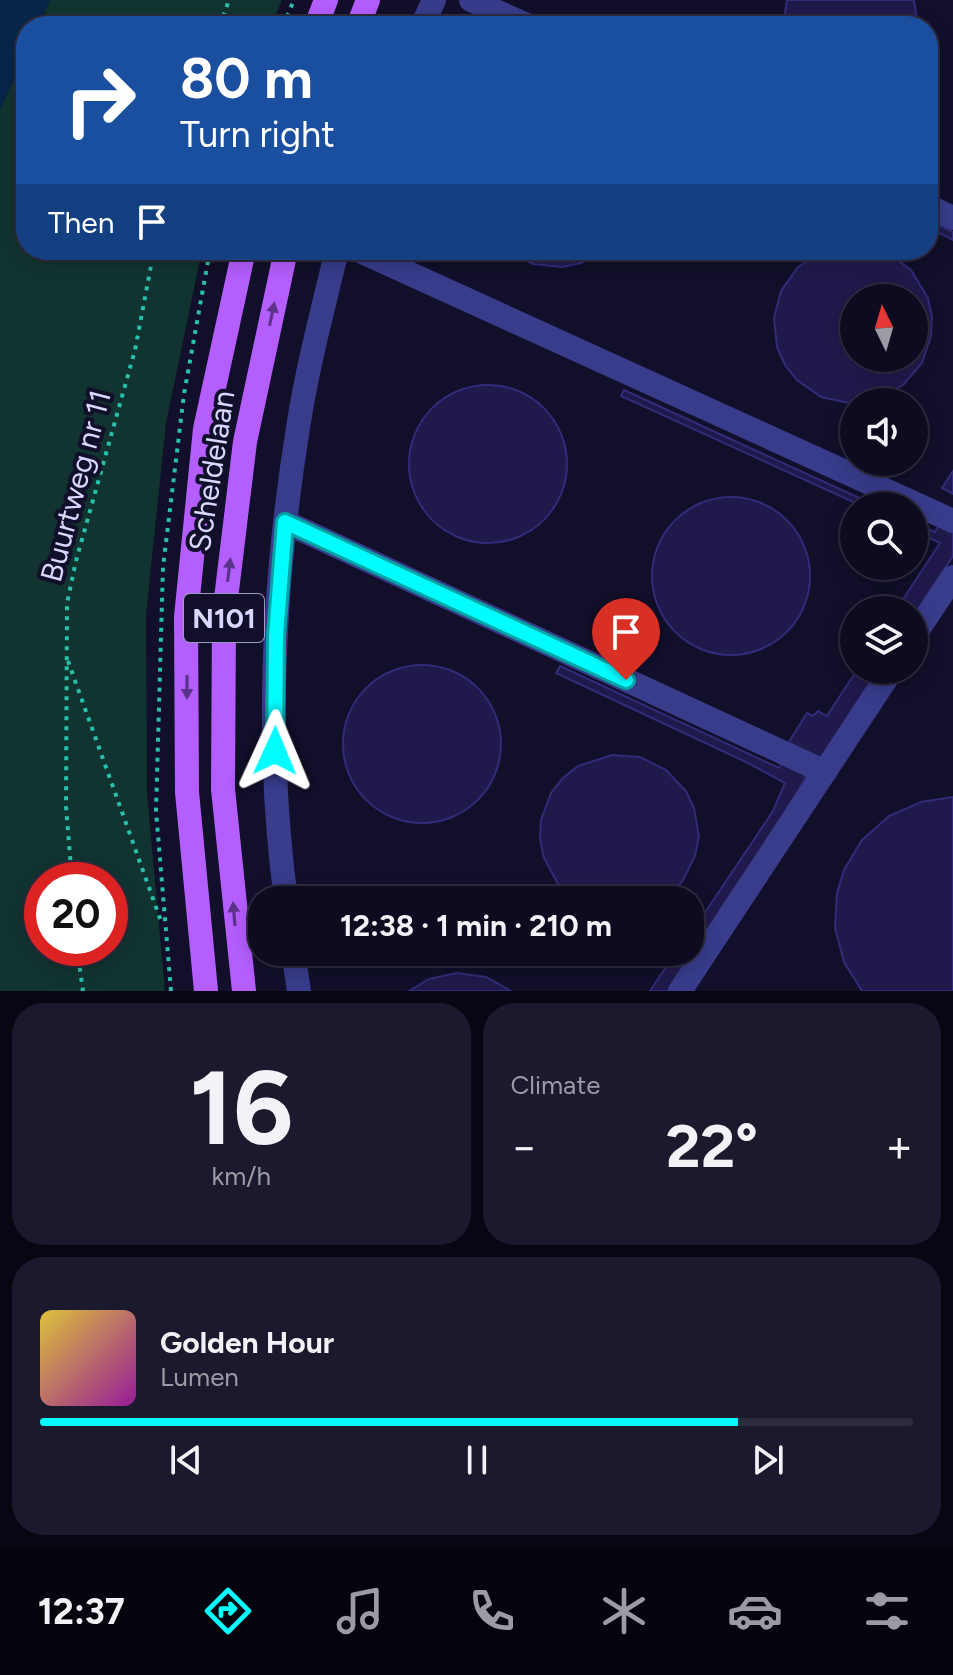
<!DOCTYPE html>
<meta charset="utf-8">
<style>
:root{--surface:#0d0b20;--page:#1b192d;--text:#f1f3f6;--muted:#9a9ba5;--line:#2d2b3e;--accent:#03fcff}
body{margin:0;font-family:Figtree,sans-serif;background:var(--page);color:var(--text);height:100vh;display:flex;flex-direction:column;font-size:30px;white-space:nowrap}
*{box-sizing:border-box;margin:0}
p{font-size:26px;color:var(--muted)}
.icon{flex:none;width:44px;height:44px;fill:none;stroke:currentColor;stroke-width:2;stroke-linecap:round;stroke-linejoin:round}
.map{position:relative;height:991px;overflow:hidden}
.side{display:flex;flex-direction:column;gap:12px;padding:12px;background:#070612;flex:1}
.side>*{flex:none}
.top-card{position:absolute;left:16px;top:16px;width:922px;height:244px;border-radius:32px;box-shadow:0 4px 20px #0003,0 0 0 2px var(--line);background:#1a4fa0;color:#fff;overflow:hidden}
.needle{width:52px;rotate:355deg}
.fabs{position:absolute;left:840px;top:284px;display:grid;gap:16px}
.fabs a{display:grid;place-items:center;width:88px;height:88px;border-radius:50%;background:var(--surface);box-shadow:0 4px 20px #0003,0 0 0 2px var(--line);font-size:40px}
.speed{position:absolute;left:24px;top:862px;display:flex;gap:16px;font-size:40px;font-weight:700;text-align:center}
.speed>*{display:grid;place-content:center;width:104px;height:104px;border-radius:50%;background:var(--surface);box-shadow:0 4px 20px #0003,0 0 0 2px var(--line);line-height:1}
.speed .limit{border:12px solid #d22;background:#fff;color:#111}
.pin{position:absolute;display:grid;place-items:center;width:68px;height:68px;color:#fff;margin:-82px -34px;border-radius:50% 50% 50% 0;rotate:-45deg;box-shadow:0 0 8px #0007}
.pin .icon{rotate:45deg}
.me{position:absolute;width:88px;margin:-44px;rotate:1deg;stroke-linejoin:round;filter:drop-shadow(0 0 6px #0008)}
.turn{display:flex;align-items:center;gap:28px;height:168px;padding:0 32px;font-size:36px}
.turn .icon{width:104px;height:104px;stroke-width:2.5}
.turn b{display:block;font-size:56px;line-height:68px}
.then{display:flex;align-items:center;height:76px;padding:0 32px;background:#0003;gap:16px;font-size:30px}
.big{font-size:60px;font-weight:700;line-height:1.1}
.side .widget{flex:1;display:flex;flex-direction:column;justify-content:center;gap:12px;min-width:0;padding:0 28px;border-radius:32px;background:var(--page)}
.side .dial{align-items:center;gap:0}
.dial b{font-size:104px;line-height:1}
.song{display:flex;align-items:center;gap:24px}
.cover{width:96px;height:96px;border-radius:12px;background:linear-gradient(135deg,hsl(50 70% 55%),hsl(300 70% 35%))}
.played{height:8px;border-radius:4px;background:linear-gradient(90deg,var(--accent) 80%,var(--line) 80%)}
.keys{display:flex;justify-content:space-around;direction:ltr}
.heat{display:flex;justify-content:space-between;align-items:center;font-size:44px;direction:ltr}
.side .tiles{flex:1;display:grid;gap:12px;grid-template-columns:1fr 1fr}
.widget:last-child{grid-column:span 2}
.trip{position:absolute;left:248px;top:886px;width:456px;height:80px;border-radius:32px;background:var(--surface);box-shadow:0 4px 20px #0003,0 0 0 2px var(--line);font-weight:700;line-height:80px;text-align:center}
.tab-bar{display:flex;height:128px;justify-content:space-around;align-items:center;background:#05040d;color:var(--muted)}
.tab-bar .icon{width:56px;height:56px}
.tab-bar .active{color:var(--accent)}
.tab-bar b{font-size:36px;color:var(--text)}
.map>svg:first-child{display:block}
</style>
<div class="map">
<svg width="953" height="991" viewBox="0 0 953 991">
<rect width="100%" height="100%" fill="#110f2a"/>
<g fill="#113430" fill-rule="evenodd">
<polygon points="50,0 282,0 271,26 38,26"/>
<path d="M26,53v197h176l-36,173 -20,192 1,179 18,197h-165v-882zM110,880v68h-68v-68z"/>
</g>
<polygon fill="#08264a" points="0,0 50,0 38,26 26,26 26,53 0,109"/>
<g fill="#201a4c" stroke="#332b79" stroke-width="2" fill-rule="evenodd">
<polygon points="787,0 914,0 918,26 783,26"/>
<polygon points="928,220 953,232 953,240 928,227"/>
<polygon points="507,250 605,250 581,263 562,267 533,264"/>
<path d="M825,250h56l7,3 23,17 17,28 4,19 -1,19 -9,27 -19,22 -25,14 -29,4 -28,-6 -24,-17 -12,-15 -8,-18 -3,-29 7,-27 17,-24zM854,298h60v60h-60z"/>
<circle cx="488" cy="464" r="79"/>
<polygon points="624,390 750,448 877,506 862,506 621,396"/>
<polygon points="953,471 953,494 942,488"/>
<circle cx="731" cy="576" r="79"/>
<polygon points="914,523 935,532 940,523 953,531 953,556 914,615 914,610 896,610 940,543 914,531"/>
<circle cx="422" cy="744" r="79"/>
<polygon points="560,666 779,768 784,760 802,769 806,778 672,991 650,991 676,952 690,952 690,935 773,811 785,783 746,762 556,673"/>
<polygon points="857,670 878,670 821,757 807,756 789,742 807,713 813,716 818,711 827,716"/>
<polygon points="612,755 640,757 666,770 686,791 694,808 699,837 695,856 682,882 662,900 576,900 558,884 544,858 540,839 541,820 551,793 563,778 578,766"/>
<polygon points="953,797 953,991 862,991 844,962 835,928 837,893 844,870 862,840 889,816 921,802"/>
<polygon points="457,973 486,977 511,991 409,991 429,979"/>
</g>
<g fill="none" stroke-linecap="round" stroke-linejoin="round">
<g stroke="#29c1ab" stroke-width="4" stroke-dasharray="4 6" stroke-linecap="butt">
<polyline points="220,26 229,0"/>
<polyline points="283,26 294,0"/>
<polyline points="68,661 162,924"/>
<polyline points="72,880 66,807 67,603 76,561 135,350 154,250"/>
<polyline points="77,948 83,991"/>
<polyline points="171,991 156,811 163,567 184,394 210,250"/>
</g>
<g stroke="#383c8b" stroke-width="24">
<polyline points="471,0 529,26"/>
<polyline points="422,26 434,0"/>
<polyline points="928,206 953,218"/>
<polyline points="358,250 953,521"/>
<polyline points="285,522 825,772"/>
<polyline points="914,636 953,577"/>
<path d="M286,900c-21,-156 -13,-317 12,-472 9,-60 25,-119 39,-178"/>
<polyline points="293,952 299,991"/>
<polyline points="680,991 892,670"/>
</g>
<g stroke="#b55eff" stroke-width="24">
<polyline points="316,26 326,0"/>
<polyline points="358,26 368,0"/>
<polyline points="206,991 187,792 186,617 205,429 244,250"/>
<polyline points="244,991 223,789 224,615 245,442 286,250"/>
</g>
</g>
<defs><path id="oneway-solid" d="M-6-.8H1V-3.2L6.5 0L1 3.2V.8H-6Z" transform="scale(2)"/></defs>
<g fill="#5b338a">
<use href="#oneway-solid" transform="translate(272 314) rotate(-78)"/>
<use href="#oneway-solid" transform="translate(229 570) rotate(-83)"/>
<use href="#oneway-solid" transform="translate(187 687) rotate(90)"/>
<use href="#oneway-solid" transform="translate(234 914) rotate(-95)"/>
</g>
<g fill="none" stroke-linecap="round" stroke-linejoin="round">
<g stroke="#02a4a6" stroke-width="20">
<polyline id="route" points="275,751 276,635 285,522 626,680"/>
</g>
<use href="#route" stroke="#03fcff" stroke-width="14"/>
</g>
<g text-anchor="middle" stroke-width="8" stroke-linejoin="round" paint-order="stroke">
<rect fill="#110f2a" stroke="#9d9bbf" stroke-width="2" x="184" y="594" width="80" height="48" rx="6"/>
<g font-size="28" font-weight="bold" fill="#d9d7ff">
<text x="224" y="628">N101</text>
</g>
<g font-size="30" fill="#d9d7ff" stroke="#110f2a">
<text transform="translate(212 471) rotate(-81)" y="10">Scheldelaan</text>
<text transform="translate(76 486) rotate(-75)" y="10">Buurtweg nr 11</text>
</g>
</g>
</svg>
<div class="fabs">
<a><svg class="needle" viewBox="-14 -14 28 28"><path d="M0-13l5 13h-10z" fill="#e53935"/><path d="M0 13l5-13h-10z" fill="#9a9ba5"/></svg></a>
<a><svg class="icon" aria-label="sound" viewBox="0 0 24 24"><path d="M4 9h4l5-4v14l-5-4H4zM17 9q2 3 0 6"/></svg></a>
<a><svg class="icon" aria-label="search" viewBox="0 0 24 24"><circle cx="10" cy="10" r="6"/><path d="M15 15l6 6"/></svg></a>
<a><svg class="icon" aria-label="layers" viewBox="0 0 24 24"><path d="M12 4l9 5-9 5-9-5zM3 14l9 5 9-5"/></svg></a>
</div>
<div class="speed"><div class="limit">20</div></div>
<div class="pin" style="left:626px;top:680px;background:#d93025"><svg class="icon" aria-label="arrive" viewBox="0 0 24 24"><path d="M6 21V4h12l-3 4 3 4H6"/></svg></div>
<svg class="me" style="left:275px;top:751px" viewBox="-20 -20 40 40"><path d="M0-17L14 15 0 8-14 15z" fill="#03fcff" stroke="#fff" stroke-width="4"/></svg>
<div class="trip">12:38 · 1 min · 210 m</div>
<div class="top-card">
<div class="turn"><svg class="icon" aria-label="right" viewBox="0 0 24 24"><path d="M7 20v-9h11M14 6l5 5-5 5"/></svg><div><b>80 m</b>Turn right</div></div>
<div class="then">Then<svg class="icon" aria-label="arrive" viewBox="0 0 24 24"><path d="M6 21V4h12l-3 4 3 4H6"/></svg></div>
</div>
</div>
<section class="side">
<div class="tiles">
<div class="widget dial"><b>16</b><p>km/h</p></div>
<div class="widget"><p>Climate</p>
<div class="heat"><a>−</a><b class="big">22°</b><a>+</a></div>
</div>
<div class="widget">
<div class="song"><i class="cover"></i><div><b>Golden Hour</b><p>Lumen</p></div></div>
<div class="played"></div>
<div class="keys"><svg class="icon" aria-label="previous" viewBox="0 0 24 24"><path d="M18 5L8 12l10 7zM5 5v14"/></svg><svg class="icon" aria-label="pause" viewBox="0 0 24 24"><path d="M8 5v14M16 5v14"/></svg><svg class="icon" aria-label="next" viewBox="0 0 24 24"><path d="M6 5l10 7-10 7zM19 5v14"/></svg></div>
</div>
</div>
</section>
<nav class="tab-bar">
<b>12:37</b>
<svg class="icon active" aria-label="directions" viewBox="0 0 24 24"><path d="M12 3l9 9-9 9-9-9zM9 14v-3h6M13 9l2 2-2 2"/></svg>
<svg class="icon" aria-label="music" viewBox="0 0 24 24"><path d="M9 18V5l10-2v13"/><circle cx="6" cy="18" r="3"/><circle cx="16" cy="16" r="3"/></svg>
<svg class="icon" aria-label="phone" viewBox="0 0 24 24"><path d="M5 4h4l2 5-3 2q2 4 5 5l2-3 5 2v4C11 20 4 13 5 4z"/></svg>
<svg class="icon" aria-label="climate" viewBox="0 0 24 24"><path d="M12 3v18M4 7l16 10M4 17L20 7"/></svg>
<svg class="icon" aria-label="car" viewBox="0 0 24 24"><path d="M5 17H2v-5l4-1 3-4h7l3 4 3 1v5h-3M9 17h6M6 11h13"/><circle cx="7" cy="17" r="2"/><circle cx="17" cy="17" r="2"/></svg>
<svg class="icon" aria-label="filters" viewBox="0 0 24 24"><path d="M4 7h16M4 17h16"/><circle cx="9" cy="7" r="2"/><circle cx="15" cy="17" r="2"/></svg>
</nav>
